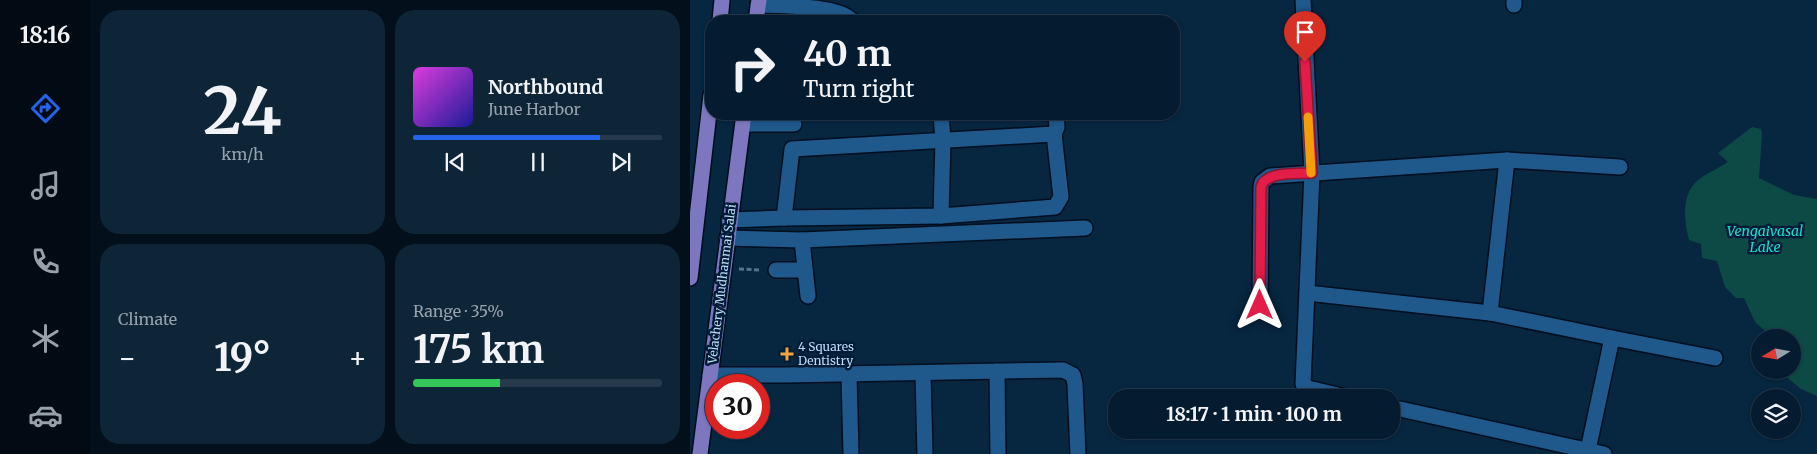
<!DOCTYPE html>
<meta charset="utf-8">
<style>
:root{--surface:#051c30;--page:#0e2538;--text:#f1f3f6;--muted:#97a1ab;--line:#263a4c;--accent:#2563eb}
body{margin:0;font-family:Merriweather,serif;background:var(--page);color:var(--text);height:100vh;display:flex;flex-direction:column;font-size:19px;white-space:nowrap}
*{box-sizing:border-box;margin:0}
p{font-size:16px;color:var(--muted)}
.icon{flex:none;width:28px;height:28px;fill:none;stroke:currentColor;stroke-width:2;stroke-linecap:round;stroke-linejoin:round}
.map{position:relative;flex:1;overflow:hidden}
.drawer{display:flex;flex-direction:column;gap:10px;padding:10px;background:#030f1a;width:600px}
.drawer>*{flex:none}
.top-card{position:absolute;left:15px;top:15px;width:475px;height:105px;border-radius:20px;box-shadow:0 1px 4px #0004,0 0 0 1px var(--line);background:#051c30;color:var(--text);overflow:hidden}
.needle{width:32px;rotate:259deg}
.tools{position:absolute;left:1061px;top:329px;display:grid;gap:10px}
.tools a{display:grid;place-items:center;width:50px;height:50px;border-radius:50%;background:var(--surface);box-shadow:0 1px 4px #0004,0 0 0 1px var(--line);font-size:25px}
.speed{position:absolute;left:15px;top:374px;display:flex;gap:10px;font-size:25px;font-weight:700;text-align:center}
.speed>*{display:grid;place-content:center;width:65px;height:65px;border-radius:50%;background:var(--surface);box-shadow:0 1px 4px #0004,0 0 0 1px var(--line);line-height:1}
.speed .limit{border:8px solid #d22;background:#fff;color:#111}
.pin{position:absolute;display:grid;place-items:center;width:42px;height:42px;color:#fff;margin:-51px -21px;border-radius:50% 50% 50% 0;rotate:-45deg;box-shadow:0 0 5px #0007}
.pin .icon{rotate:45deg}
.me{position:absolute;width:55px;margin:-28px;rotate:0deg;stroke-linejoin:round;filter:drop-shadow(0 0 4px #0008)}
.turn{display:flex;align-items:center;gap:18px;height:105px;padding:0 15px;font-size:22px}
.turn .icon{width:65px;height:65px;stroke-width:2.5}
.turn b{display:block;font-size:35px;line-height:42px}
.big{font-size:38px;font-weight:700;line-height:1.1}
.drawer .widget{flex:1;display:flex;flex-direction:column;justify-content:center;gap:8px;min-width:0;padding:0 18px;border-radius:20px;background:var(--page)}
.drawer .dial{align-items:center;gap:0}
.dial b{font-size:65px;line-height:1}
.song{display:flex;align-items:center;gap:15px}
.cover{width:60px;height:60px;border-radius:8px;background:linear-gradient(135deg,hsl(300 70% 55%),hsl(240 70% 35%))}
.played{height:5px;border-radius:2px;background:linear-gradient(90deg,var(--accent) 75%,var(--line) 75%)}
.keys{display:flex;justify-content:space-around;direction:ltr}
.heat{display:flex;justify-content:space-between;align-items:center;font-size:28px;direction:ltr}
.charge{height:8px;border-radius:4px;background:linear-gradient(90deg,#34c759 35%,var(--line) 0)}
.drawer .tiles{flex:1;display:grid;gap:10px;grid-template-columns:repeat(2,1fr)}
.trip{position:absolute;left:418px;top:389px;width:292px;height:50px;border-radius:20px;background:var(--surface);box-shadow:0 1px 4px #0004,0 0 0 1px var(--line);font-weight:700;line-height:50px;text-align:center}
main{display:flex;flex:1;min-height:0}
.tabs{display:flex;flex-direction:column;width:90px;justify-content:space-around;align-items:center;background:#020b13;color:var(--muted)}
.tabs .icon{width:35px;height:35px}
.tabs .active{color:var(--accent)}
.tabs b{font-size:22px;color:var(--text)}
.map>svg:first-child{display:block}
</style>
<main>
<nav class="tabs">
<b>18:16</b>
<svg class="icon active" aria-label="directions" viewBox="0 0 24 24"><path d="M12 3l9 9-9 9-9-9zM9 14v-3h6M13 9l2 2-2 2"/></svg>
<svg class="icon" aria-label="music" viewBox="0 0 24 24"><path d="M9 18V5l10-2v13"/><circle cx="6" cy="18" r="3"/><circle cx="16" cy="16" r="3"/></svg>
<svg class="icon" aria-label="phone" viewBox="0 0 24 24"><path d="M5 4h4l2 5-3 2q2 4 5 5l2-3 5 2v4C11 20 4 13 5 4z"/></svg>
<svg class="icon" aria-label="climate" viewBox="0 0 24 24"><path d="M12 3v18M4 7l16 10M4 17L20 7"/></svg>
<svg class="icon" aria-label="car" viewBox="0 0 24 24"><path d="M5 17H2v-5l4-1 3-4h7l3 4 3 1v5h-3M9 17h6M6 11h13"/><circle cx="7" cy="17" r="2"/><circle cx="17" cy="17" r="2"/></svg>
</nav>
<section class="drawer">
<div class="tiles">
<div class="widget dial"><b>24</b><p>km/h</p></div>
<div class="widget">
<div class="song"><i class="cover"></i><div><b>Northbound</b><p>June Harbor</p></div></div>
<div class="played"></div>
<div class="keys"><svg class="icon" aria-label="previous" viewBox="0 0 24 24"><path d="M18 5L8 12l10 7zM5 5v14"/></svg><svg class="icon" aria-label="pause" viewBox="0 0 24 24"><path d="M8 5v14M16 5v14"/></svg><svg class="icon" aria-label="next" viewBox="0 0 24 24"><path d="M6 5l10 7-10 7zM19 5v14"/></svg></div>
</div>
<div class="widget"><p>Climate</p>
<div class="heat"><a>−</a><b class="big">19°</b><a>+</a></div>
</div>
<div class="widget"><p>Range · 35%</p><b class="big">175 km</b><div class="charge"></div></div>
</div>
</section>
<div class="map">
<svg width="1127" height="454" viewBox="0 0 1127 454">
<rect width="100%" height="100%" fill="#072640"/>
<path fill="#0d4945" d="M1062,127l9,2 1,5 -3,44 35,17 23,4v197l-16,-7 -23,-19h14l1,-11 1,-1 -1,-1 -1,-19 -20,-1 -17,-15 -11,-24h-8l-11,-11 -8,-26 -15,-3 -1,-14 -12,-4c-5,-19 -8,-46 9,-60 9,-7 21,-12 30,-18l-10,-9z"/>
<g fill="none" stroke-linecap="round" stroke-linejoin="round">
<g stroke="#010e1e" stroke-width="18">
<g id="minor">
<polyline points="613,0 622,173 613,384 618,388 660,398"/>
<path d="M68,5c21,1 82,0 94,16"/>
<polyline points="824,5 824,0"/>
<polyline points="53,124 104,124"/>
<polyline points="251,216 253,140 251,114"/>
<polyline points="94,218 102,149 364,134 367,127 366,114"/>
<polyline points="39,220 94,218 251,216 365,207 371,197 364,134"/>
<polyline points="37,238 112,240"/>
<polyline points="86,270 115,270"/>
<polyline points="617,293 800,313 922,338 898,450"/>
<polyline points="118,296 112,240 395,228"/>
<polyline points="570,305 571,187 572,182 580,176 817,160 930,167"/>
<polyline points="800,313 817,160"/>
<polyline points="922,338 1025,358"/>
<polyline points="307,371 308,454"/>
<polyline points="233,373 235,454"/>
<polyline points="159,374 161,454"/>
<polyline points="20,375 94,375 373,370 383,375 385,384 388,454"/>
<polyline points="701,407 914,454"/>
</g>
</g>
<g stroke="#010e1e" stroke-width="18">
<g id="major">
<polyline points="30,21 32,0"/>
<polyline points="66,21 69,0"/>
<polyline points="0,278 21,95"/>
<polyline points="10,454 54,114"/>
</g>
</g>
<polyline stroke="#55738f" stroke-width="3" stroke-dasharray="5 2.5" stroke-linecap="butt" points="49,269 70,270"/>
<use href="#minor" stroke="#1f588b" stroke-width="15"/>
<use href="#major" stroke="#7d77bf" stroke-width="15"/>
</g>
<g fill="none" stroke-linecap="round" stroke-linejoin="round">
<g stroke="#92132f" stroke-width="12">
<path id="route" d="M570,305l1,-118c4,-16 36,-13 51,-14l-7,-111"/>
</g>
<use href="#route" stroke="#e11d48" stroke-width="9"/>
<polyline stroke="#f59e0b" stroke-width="9" points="618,117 621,173"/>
</g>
<path fill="#f2a541" stroke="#001c36" stroke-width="2" d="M94.5 346.5h5v5h5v5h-5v5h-5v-5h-5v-5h5z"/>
<g text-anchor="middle" stroke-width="5" stroke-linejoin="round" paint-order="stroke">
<g font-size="12" fill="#bedaf8" stroke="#001c36">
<text transform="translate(32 284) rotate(-83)" y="4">Velachery Mudhanmai Salai</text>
</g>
<g font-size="12" fill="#bedaf8" stroke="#001c36" text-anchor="start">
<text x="108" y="351">4 Squares<tspan x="108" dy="14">Dentistry</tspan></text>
</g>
<g font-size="14" font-style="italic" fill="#10e1d7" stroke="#001c36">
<text x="1075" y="236">Vengaivasal<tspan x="1075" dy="16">Lake</tspan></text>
</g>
</g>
</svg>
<div class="tools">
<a><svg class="needle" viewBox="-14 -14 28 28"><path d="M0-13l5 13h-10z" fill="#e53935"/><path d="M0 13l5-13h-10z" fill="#97a1ab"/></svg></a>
<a><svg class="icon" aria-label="layers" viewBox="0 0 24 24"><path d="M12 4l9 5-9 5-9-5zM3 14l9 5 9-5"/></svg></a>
</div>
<div class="speed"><div class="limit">30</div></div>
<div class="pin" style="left:615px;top:62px;background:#d93025"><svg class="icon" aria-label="arrive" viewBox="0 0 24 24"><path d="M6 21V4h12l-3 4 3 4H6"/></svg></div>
<svg class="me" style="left:570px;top:305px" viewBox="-20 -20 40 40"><path d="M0-17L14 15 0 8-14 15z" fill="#e11d48" stroke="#fff" stroke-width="4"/></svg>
<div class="trip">18:17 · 1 min · 100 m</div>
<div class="top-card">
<div class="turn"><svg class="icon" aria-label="right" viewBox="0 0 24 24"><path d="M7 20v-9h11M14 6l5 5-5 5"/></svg><div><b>40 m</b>Turn right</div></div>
</div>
</div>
</main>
